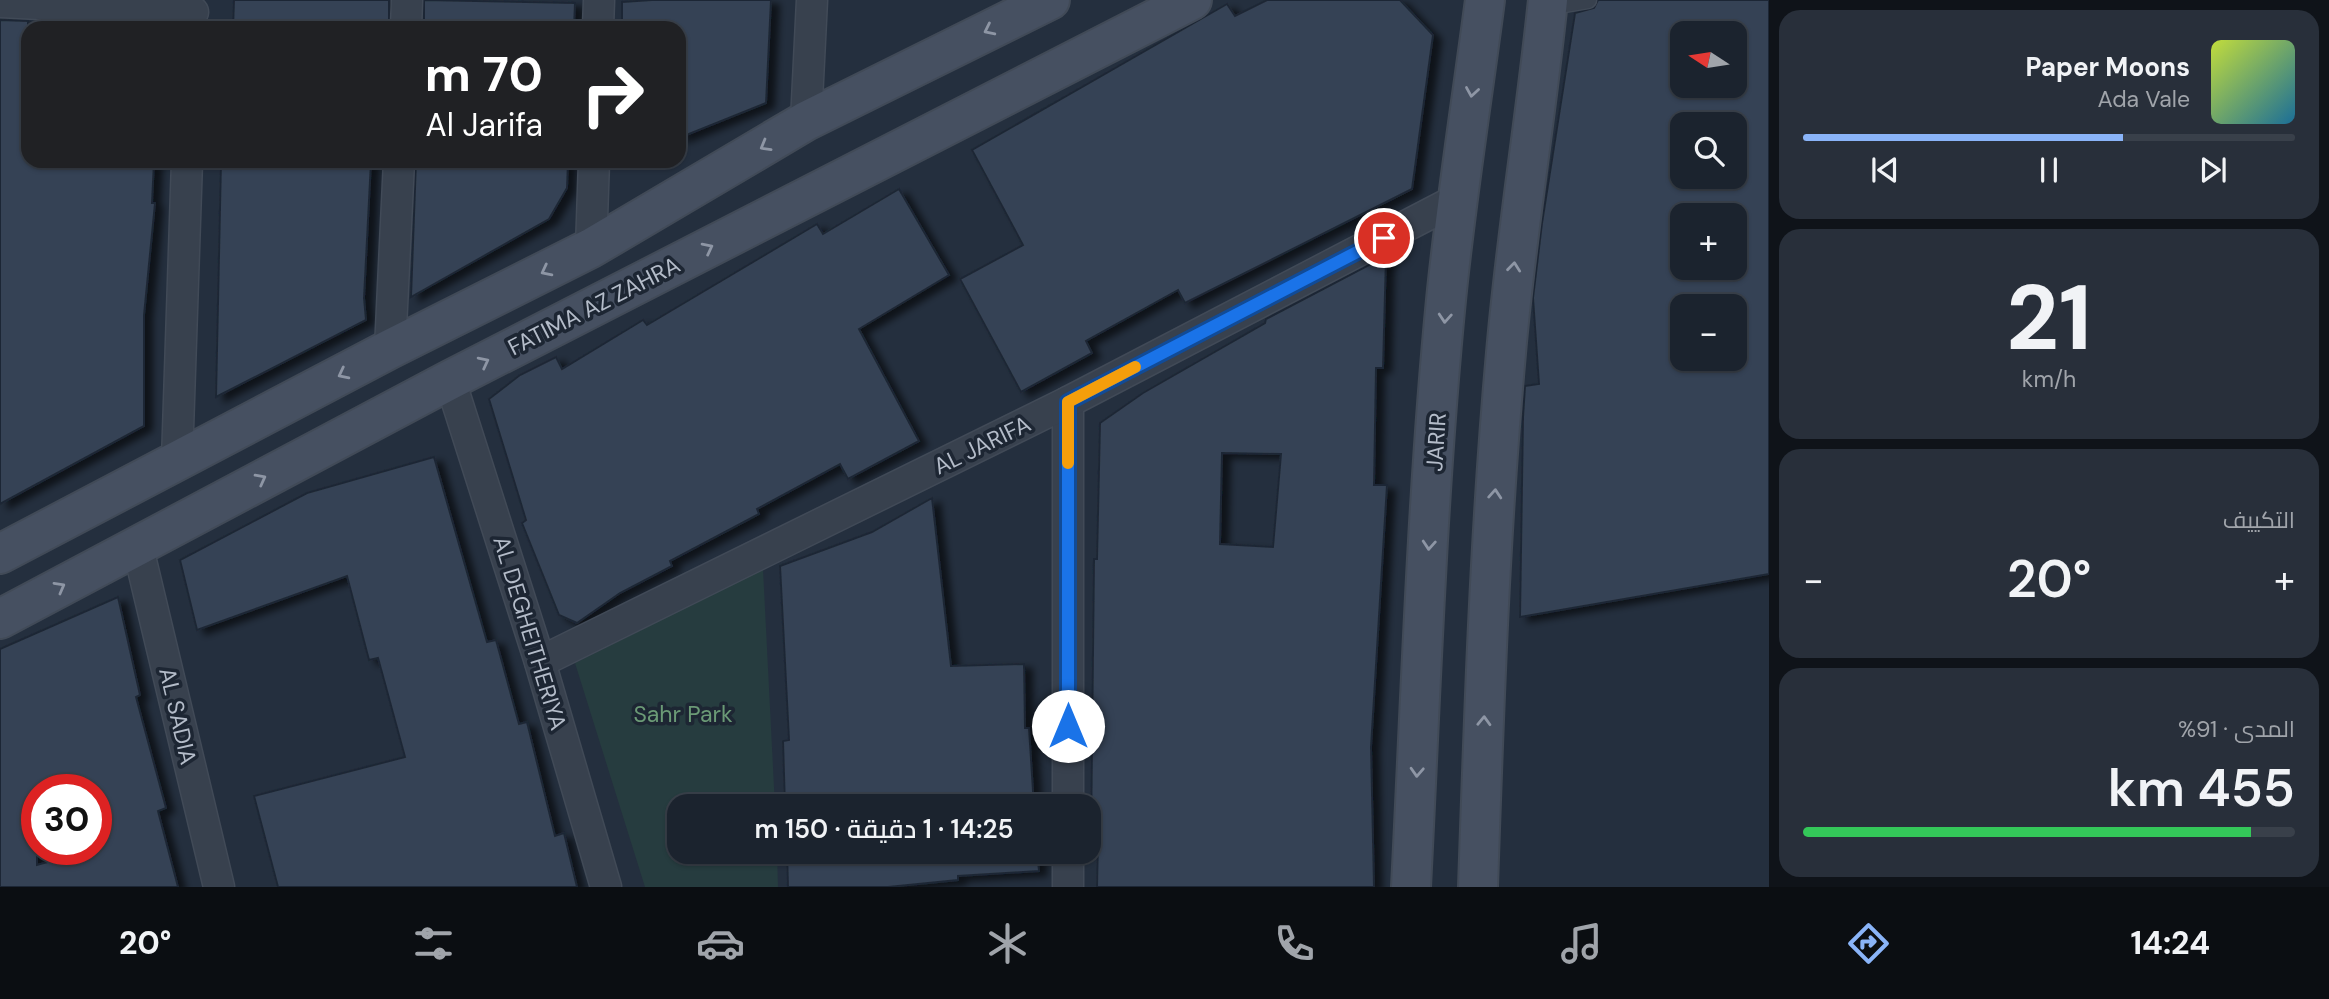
<!DOCTYPE html>
<html lang="ar">
<meta charset="utf-8">
<style>
:root{--surface:#1b232e;--page:#282f3a;--text:#f1f3f6;--muted:#a0a4aa;--line:#39404a;--accent:#8ab4f8}
body{margin:0;font-family:"DM Sans",Cairo,sans-serif;background:var(--page);color:var(--text);direction:rtl;height:100vh;display:flex;flex-direction:column;font-size:26px;white-space:nowrap}
*{box-sizing:border-box;margin:0}
p{font-size:23px;color:var(--muted)}
.icon{flex:none;width:38px;height:38px;fill:none;stroke:currentColor;stroke-width:2;stroke-linecap:round;stroke-linejoin:round}
.map{position:relative;flex:1;overflow:hidden;direction:ltr}
.details{display:flex;flex-direction:column;gap:10px;padding:10px;background:#0f1319;width:560px}
.details>*{flex:none}
.hud{position:absolute;left:21px;top:21px;width:665px;height:147px;border-radius:21px;box-shadow:0 2px 5px #0004,0 0 0 2px var(--line);direction:rtl;background:#202124;color:#fff;overflow:hidden}
.needle{width:46px;rotate:282deg}
.controls{position:absolute;left:1670px;top:21px;display:grid;gap:14px}
.controls a{display:grid;place-items:center;width:77px;height:77px;border-radius:14px;background:var(--surface);box-shadow:0 2px 5px #0004,0 0 0 2px var(--line);font-size:35px}
.speed{position:absolute;left:21px;top:774px;display:flex;gap:14px;font-size:35px;font-weight:700;text-align:center}
.speed>*{display:grid;place-content:center;width:91px;height:91px;border-radius:50%;background:var(--surface);box-shadow:0 2px 5px #0004,0 0 0 2px var(--line);line-height:1}
.speed .limit{border:10px solid #d22;background:#fff;color:#111}
.pin{position:absolute;display:grid;place-items:center;width:60px;height:60px;color:#fff;margin:-30px;border:4px solid #fff;border-radius:50%;box-shadow:0 2px 7px #0007}
.me{position:absolute;width:77px;margin:-38px;rotate:0deg;stroke-linejoin:round;filter:drop-shadow(0 0 5px #0008)}
.turn{display:flex;align-items:center;gap:24px;height:147px;padding:0 28px;font-size:32px}
.turn .icon{width:91px;height:91px;stroke-width:2.5}
.turn b{display:block;font-size:49px;line-height:60px}
.big{font-size:52px;font-weight:600;line-height:1.1}
.details .tile{flex:1;display:flex;flex-direction:column;justify-content:center;gap:10px;min-width:0;padding:0 24px;border-radius:21px;background:var(--page)}
.details .dial{align-items:center;gap:0}
.dial b{font-size:91px;line-height:1}
.song{display:flex;align-items:center;gap:21px}
.cover{width:84px;height:84px;border-radius:10px;background:linear-gradient(135deg,hsl(70 70% 55%),hsl(200 70% 35%))}
.played{height:7px;border-radius:4px;background:linear-gradient(90deg,var(--accent) 65%,var(--line) 65%)}
.keys{display:flex;justify-content:space-around;direction:ltr}
.heat{display:flex;justify-content:space-between;align-items:center;font-size:38px;direction:ltr}
.charge{height:10px;border-radius:5px;background:linear-gradient(90deg,#34c759 91%,var(--line) 0)}
.trip{position:absolute;left:667px;top:794px;width:434px;height:70px;border-radius:21px;background:var(--surface);box-shadow:0 2px 5px #0004,0 0 0 2px var(--line);font-weight:600;line-height:70px;text-align:center;direction:rtl}
.tabs{display:flex;height:112px;justify-content:space-around;align-items:center;background:#0b0e12;color:var(--muted)}
.tabs .icon{width:49px;height:49px}
.tabs .current{color:var(--accent)}
.tabs b{font-size:32px;color:var(--text)}
main{display:flex;flex:1;min-height:0}
.map>svg:first-child{display:block}
</style>
<main>
<section class="details">
<div class="tile">
<div class="song"><i class="cover"></i><div><b>Paper Moons</b><p>Ada Vale</p></div></div>
<div class="played"></div>
<div class="keys"><svg class="icon" aria-label="previous" viewBox="0 0 24 24"><path d="M18 5L8 12l10 7zM5 5v14"/></svg><svg class="icon" aria-label="pause" viewBox="0 0 24 24"><path d="M8 5v14M16 5v14"/></svg><svg class="icon" aria-label="next" viewBox="0 0 24 24"><path d="M6 5l10 7-10 7zM19 5v14"/></svg></div>
</div>
<div class="tile dial"><b>21</b><p>km/h</p></div>
<div class="tile"><p>التكييف</p>
<div class="heat"><a>−</a><b class="big">20°</b><a>+</a></div>
</div>
<div class="tile"><p>المدى · 91%</p><b class="big">455 km</b><div class="charge"></div></div>
</section>
<div class="map">
<svg width="1769" height="887" viewBox="0 0 1769 887">
<defs>
<filter id="shadow"><feDropShadow dx="8" dy="4.5" stdDeviation="3.5" flood-color="#0009"/></filter>
</defs>
<rect width="100%" height="100%" fill="#242f3e"/>
<polygon fill="#263c3f" points="763,569 775,807 679,807 679,852 777,852 778,887 645,887 575,663"/>
<g fill="#364354" stroke="#1f2835" stroke-width="2" fill-rule="evenodd" filter="url(#shadow)">
<polygon points="234,0 389,0 389,28 233,28"/>
<polygon points="424,0 575,3 574,28 424,28"/>
<polygon points="652,0 771,0 766,103 679,138 679,28 622,28 622,2"/>
<polygon points="1267,0 1400,0 1433,35 1412,189 1185,303 1178,290 1086,341 1092,353 1021,392 960,279 1023,245 972,150 1227,4 1235,16"/>
<path d="M1598,0h171v574l-249,43 3,-200 2,-31 14,-2 -6,-86 9,-75 33,-210 19,-5zM1682,33h52v53h-52zM1682,124h52v53h-52zM1682,215h52v53h-52zM1682,306h52v53h-52z"/>
<polygon points="0,20 28,21 28,161 154,161 152,203 155,203 144,315 144,426 0,504"/>
<polygon points="221,161 371,161 364,298 366,320 216,397"/>
<polygon points="416,161 568,161 567,188 549,219 411,297"/>
<polygon points="899,189 949,275 859,329 919,441 848,479 840,464 757,509 759,514 670,561 672,566 620,593 577,623 559,615 522,523 526,520 489,399 520,375 556,357 562,369 643,320 647,325 817,224 823,234"/>
<path d="M1386,256l-3,112h-7l-2,117h13l-16,262 3,140h-277l1,-48h-7l3,-280h3l3,-136 43,-30 122,-70 1,-4zM1222,453l59,1 -8,93 -53,-3z"/>
<polygon points="434,457 487,642 496,640 519,724 527,722 555,836 564,833 577,887 278,887 254,796 405,757 378,658 369,660 347,576 197,630 180,560 307,493"/>
<polygon points="932,498 951,666 1024,664 1025,728 1029,728 1034,807 785,807 783,741 789,740 780,566 872,532"/>
<path d="M118,597l22,98 -4,2 30,111 -8,3 20,76h-178v-238zM37,789h59v60l-59,16z"/>
<polygon points="787,852 1037,852 1039,871 958,876 958,880 888,887 788,887"/>
</g>
<g fill="none" stroke-linecap="round" stroke-linejoin="round">
<g stroke="#414a57" stroke-width="19">
<polyline id="lane" points="1547,7 1588,0"/>
</g>
<g stroke="#414a57" stroke-width="33">
<g id="street">
<polyline points="0,2 193,12"/>
<polyline points="406,28 407,0"/>
<polyline points="598,28 599,0"/>
<polyline points="806,121 812,0"/>
<polyline points="591,248 594,161"/>
<polyline points="390,349 399,161"/>
<polyline points="450,380 540,662 606,887"/>
<polyline points="1068,402 1068,807"/>
<polyline points="177,460 187,161"/>
<polyline points="137,544 219,887"/>
<polyline points="540,662 1068,402 1456,200"/>
<polyline points="1068,852 1068,887"/>
</g>
</g>
<g stroke="#414a57" stroke-width="42">
<g id="secondary">
<polyline points="0,554 390,349 591,248 806,121 1050,0"/>
<polyline points="0,619 450,380 1192,0"/>
<path d="M1411,887c10,-196 16,-392 35,-587 10,-101 26,-200 39,-300"/>
<path d="M1478,887c6,-178 12,-357 28,-534 10,-118 30,-235 42,-353"/>
</g>
</g>
<use href="#lane" stroke="#38414e" stroke-width="16"/>
<use href="#street" stroke="#38414e" stroke-width="30"/>
<use href="#secondary" stroke="#465061" stroke-width="38"/>
</g>
<defs><path id="oneway-chevron" d="M-2-3.5L2.5 0L-2 3.5" fill="none" stroke-width="1.6" stroke-linecap="round" stroke-linejoin="round" transform="scale(1.75)"/></defs>
<g stroke="#8e96a5">
<use href="#oneway-chevron" transform="translate(989 30) rotate(154)"/>
<use href="#oneway-chevron" transform="translate(1472 92) rotate(99)"/>
<use href="#oneway-chevron" transform="translate(765 146) rotate(150)"/>
<use href="#oneway-chevron" transform="translate(708 248) rotate(-27)"/>
<use href="#oneway-chevron" transform="translate(1514 267) rotate(-84)"/>
<use href="#oneway-chevron" transform="translate(546 271) rotate(153)"/>
<use href="#oneway-chevron" transform="translate(1445 318) rotate(94)"/>
<use href="#oneway-chevron" transform="translate(484 362) rotate(-27)"/>
<use href="#oneway-chevron" transform="translate(343 374) rotate(153)"/>
<use href="#oneway-chevron" transform="translate(261 479) rotate(-28)"/>
<use href="#oneway-chevron" transform="translate(1495 494) rotate(-86)"/>
<use href="#oneway-chevron" transform="translate(1429 545) rotate(94)"/>
<use href="#oneway-chevron" transform="translate(60 587) rotate(-29)"/>
<use href="#oneway-chevron" transform="translate(1484 721) rotate(-88)"/>
<use href="#oneway-chevron" transform="translate(1417 772) rotate(93)"/>
</g>
<g fill="none" stroke-linecap="round" stroke-linejoin="round">
<g stroke="#114b97" stroke-width="18">
<polyline id="route" points="1068,726 1068,402 1384,238"/>
</g>
<use href="#route" stroke="#1a73e8" stroke-width="12"/>
<polyline stroke="#f59e0b" stroke-width="12" points="1068,463 1068,402 1135,367"/>
</g>
<g text-anchor="middle" stroke-width="7" stroke-linejoin="round" paint-order="stroke">
<g font-size="23" fill="#b4bcc9" stroke="#1d2633">
<text transform="translate(594 306) rotate(-27)" y="8">FATIMA AZ ZAHRA</text>
<text transform="translate(1436 442) rotate(-86)" y="8">JARIR</text>
<text transform="translate(982 445) rotate(-26)" y="8">AL JARIFA</text>
<text transform="translate(530 633) rotate(73)" y="8">AL DEGHEITHERIYA</text>
<text transform="translate(178 716) rotate(77)" y="8">AL SADIA</text>
</g>
<g font-size="23" fill="#6b9a76" stroke="#1d2633">
<text x="683" y="722">Sahr Park</text>
</g>
</g>
</svg>
<div class="controls">
<a><svg class="needle" viewBox="-14 -14 28 28"><path d="M0-13l5 13h-10z" fill="#e53935"/><path d="M0 13l5-13h-10z" fill="#a0a4aa"/></svg></a>
<a><svg class="icon" aria-label="search" viewBox="0 0 24 24"><circle cx="10" cy="10" r="6"/><path d="M15 15l6 6"/></svg></a>
<a>+</a>
<a>−</a>
</div>
<div class="speed"><div class="limit">30</div></div>
<div class="pin" style="left:1384px;top:238px;background:#d93025"><svg class="icon" aria-label="arrive" viewBox="0 0 24 24"><path d="M6 21V4h12l-3 4 3 4H6"/></svg></div>
<svg class="me" style="left:1068px;top:726px" viewBox="-20 -20 40 40"><circle r="19" fill="#fff"/><path d="M0-13L10 11 0 6-10 11z" fill="#1a73e8"/></svg>
<div class="trip">14:25 · 1 دقيقة · 150 m</div>
<div class="hud">
<div class="turn"><svg class="icon" aria-label="right" viewBox="0 0 24 24"><path d="M7 20v-9h11M14 6l5 5-5 5"/></svg><div><b>70 m</b>Al Jarifa</div></div>
</div>
</div>
</main>
<nav class="tabs">
<b>14:24</b>
<svg class="icon current" aria-label="directions" viewBox="0 0 24 24"><path d="M12 3l9 9-9 9-9-9zM9 14v-3h6M13 9l2 2-2 2"/></svg>
<svg class="icon" aria-label="music" viewBox="0 0 24 24"><path d="M9 18V5l10-2v13"/><circle cx="6" cy="18" r="3"/><circle cx="16" cy="16" r="3"/></svg>
<svg class="icon" aria-label="phone" viewBox="0 0 24 24"><path d="M5 4h4l2 5-3 2q2 4 5 5l2-3 5 2v4C11 20 4 13 5 4z"/></svg>
<svg class="icon" aria-label="climate" viewBox="0 0 24 24"><path d="M12 3v18M4 7l16 10M4 17L20 7"/></svg>
<svg class="icon" aria-label="car" viewBox="0 0 24 24"><path d="M5 17H2v-5l4-1 3-4h7l3 4 3 1v5h-3M9 17h6M6 11h13"/><circle cx="7" cy="17" r="2"/><circle cx="17" cy="17" r="2"/></svg>
<svg class="icon" aria-label="filters" viewBox="0 0 24 24"><path d="M4 7h16M4 17h16"/><circle cx="9" cy="7" r="2"/><circle cx="15" cy="17" r="2"/></svg>
<b>20°</b>
</nav>
